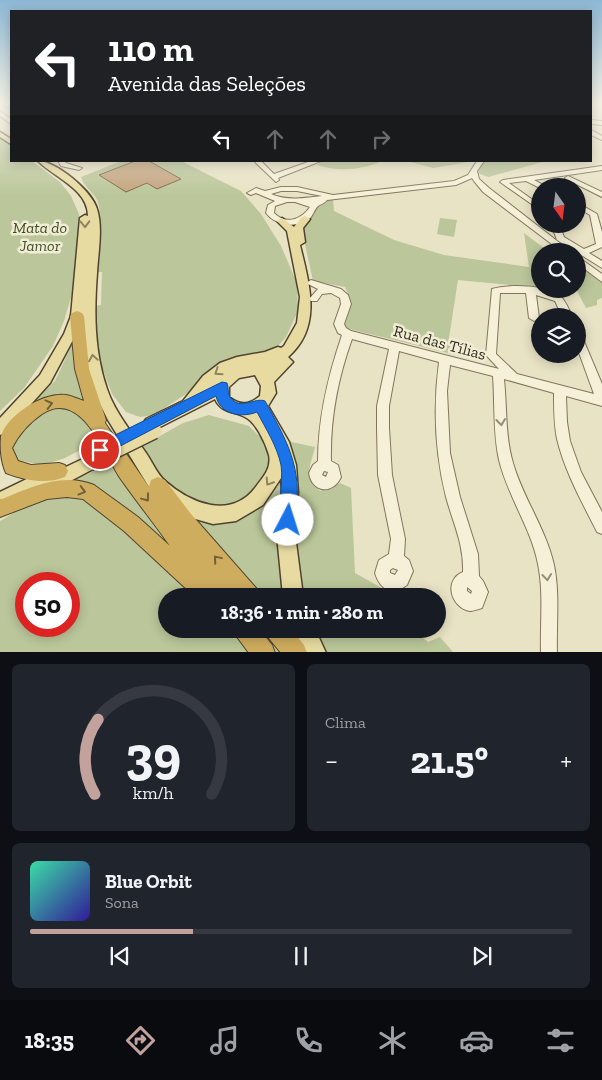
<!DOCTYPE html>
<html lang="pt">
<meta charset="utf-8">
<style>
:root{--surface:#171b24;--page:#20242c;--text:#f1f3f6;--muted:#9ea1a6;--line:#363941;--accent:#c3a29e}
body{margin:0;font-family:"Zilla Slab",serif;background:var(--page);color:var(--text);height:100vh;display:flex;flex-direction:column;font-size:19px;white-space:nowrap}
*{box-sizing:border-box;margin:0}
p{font-size:16px;color:var(--muted)}
.icon{flex:none;width:28px;height:28px;fill:none;stroke:currentColor;stroke-width:2;stroke-linecap:round;stroke-linejoin:round}
.map{position:relative;height:652px;overflow:hidden}
.sheet{display:flex;flex-direction:column;gap:12px;padding:12px;background:#0d0f14;flex:1}
.sheet>*{flex:none}
.hud{position:absolute;left:10px;top:10px;width:582px;height:152px;border-radius:0px;box-shadow:0 2px 12px #0003;background:#202124;color:#fff;overflow:hidden}
.needle{width:32px;rotate:166deg}
.controls{position:absolute;left:531px;top:178px;display:grid;gap:10px}
.controls a{display:grid;place-items:center;width:55px;height:55px;border-radius:50%;background:var(--surface);box-shadow:0 2px 12px #0003;font-size:25px}
.speed{position:absolute;left:15px;top:572px;display:flex;gap:10px;font-size:25px;font-weight:700;text-align:center}
.speed>*{display:grid;place-content:center;width:65px;height:65px;border-radius:50%;background:var(--surface);box-shadow:0 2px 12px #0003;line-height:1}
.speed .limit{border:8px solid #d22;background:#fff;color:#111}
.pin{position:absolute;display:grid;place-items:center;width:42px;height:42px;color:#fff;margin:-21px;border:2px solid #fff;border-radius:50%;box-shadow:0 1px 5px #0007}
.me{position:absolute;width:55px;margin:-28px;rotate:5deg;stroke-linejoin:round;filter:drop-shadow(0 0 4px #0008)}
.turn{display:flex;align-items:center;gap:18px;height:105px;padding:0 15px;font-size:22px}
.turn .icon{width:65px;height:65px;stroke-width:2.5}
.turn b{display:block;font-size:35px;line-height:42px}
.lanes{display:flex;align-items:center;height:48px;padding:0 15px;background:#0003;justify-content:center;gap:25px;direction:ltr}
.lanes .off{opacity:.35}
.big{font-size:38px;font-weight:700;line-height:1.1}
.sheet .tile{flex:1;display:flex;flex-direction:column;justify-content:center;gap:8px;min-width:0;padding:0 18px;border-radius:8px;background:var(--page)}
.sheet .dial{align-items:center;gap:0}
.dial svg{height:130px;overflow:visible;fill:none;stroke:var(--line);stroke-width:7;stroke-linecap:round;text-anchor:middle}
.dial text{fill:var(--text);stroke:none}
.song{display:flex;align-items:center;gap:15px}
.cover{width:60px;height:60px;border-radius:8px;background:linear-gradient(135deg,hsl(160 70% 55%),hsl(250 70% 35%))}
.played{height:5px;border-radius:2px;background:linear-gradient(90deg,var(--accent) 30%,var(--line) 30%)}
.keys{display:flex;justify-content:space-around;direction:ltr}
.heat{display:flex;justify-content:space-between;align-items:center;font-size:28px;direction:ltr}
.sheet .tiles{flex:1;display:grid;gap:12px;grid-template-columns:1fr 1fr}
.tile:last-child{grid-column:span 2}
.trip{position:absolute;left:158px;top:588px;width:288px;height:50px;border-radius:25px;background:var(--surface);box-shadow:0 2px 12px #0003;font-weight:700;line-height:50px;text-align:center}
.dock{display:flex;height:80px;justify-content:space-around;align-items:center;background:#090b0e;color:var(--muted)}
.dock .icon{width:35px;height:35px}
.dock .current{color:var(--accent)}
.dock b{font-size:22px;color:var(--text)}
.map>svg:first-child{display:block}
</style>
<div class="map">
<svg width="602" height="653" viewBox="0 0 602 653">
<rect width="100%" height="100%" fill="#e9e3c5"/>
<g fill="#bbc69a" fill-rule="evenodd">
<polygon points="0,138 11,146 11,161 32,161 60,182 71,196 79,214 81,229 75,284 64,321 53,346 24,388 0,411"/>
<path d="M121,161h60l60,30 20,23 20,32 16,37 1,28 -12,26 -15,17 -71,31 -46,30 -14,2 -14,-5 -14,-18 -14,-38 -3,-50 6,-1 1,-33h-5c0,-14 6,-62 0,-72 -5,-9 -13,-13 -16,-23z"/>
<path d="M322,161h60c-20,9 -44,11 -65,4z"/>
<polygon points="407,161 474,161 433,168"/>
<polygon points="481,161 546,161 488,177 475,172"/>
<path d="M333,199l1,12 60,29 50,15 85,12 -5,-34 24,18h-8v37l-82,-8 -10,64 16,13 -115,-28 -5,-2c-3,-17 11,-20 1,-40l-32,-6 -12,-55 10,-8 4,-10 8,-7z"/>
<polygon points="440,218 457,220 454,237 437,234"/>
<polygon points="578,267 587,271 602,282 602,298 597,300 597,305 586,308 576,289 578,289"/>
<polygon points="73,342 85,399 68,397 14,420 0,442 0,433 55,381"/>
<path d="M71,407c13,9 22,18 24,35l-30,16 -22,7 -26,-5 -6,-13 20,-30 17,-7z"/>
<path d="M209,415l40,11 9,9 57,12c-4,18 -13,32 5,44l20,-8 11,5 4,85 41,23h-230v33h247l15,13 12,-5 13,15h-453v-131l69,-41 34,-12 80,-45zM26,584h43v42h-43z"/>
</g>
<polygon fill="#c3a47f" stroke="#7e6445" points="135,161 149,161 181,179 157,189 147,183 126,192 99,175"/>
<g fill="none" stroke-linecap="round" stroke-linejoin="round">
<g stroke="#82755d" stroke-width="2">
<g id="minor">
<polygon points="0,104 11,104 11,108 1,105"/>
<polygon points="0,111 11,119 11,124 0,116"/>
<polygon points="591,120 602,121 602,125 591,124"/>
<polygon points="591,130 602,136 602,140 591,135"/>
<polygon points="58,161 64,161 66,163 82,168 79,170 61,166"/>
<polygon points="254,161 261,161 274,174 311,161 321,161 278,178 279,180 276,182"/>
<path d="M477,161h7l-7,10 2,8 10,9 81,63h-9l-78,-59 -9,-11 -2,-3 -16,7 -129,15c-2,3 -6,4 -9,6 -4,4 -5,10 -9,13 -13,10 -34,6 -43,-6l2,-8 7,-4 -19,-8 -5,2 -4,-2 9,-5 9,3 16,-4h16l36,8 121,-14 14,-6zM281,191h16l25,5c-16,2 -36,5 -51,-2zM287,202h8l15,5c-9,13 -24,18 -36,6l1,-7z"/>
<polygon points="602,166 602,170 534,180 545,186 540,186 540,188 526,181 509,183 540,205 540,210 500,182 503,180"/>
<polygon points="568,176 602,192 602,197 566,179 565,178"/>
<polygon points="578,203 597,214 602,232 602,247 589,253 602,261 602,268 557,240 551,224 559,224 564,237 584,249 596,244 590,215 578,208"/>
<polygon points="578,257 602,274 602,282 578,264"/>
<path d="M311,280l30,9 7,6 3,9 -7,20 2,4 5,3 148,38 -13,-14 6,-66c17,-5 54,-4 68,7 6,5 9,14 12,20h-10l-7,-15 -19,-6 3,23 -5,3 -5,-3 -3,-25h-26l-4,61 21,20 77,20 -16,-44v-15l5,4 19,45v22l-36,-10 1,26 3,19 11,31 21,40v22l-5,-2c-15,-30 -32,-60 -40,-93 -3,-15 -3,-31 -3,-46l-50,-14c3,28 1,57 9,84 10,35 33,66 41,102 6,29 2,59 3,88h-16c-1,-29 3,-60 -3,-89 -7,-36 -30,-67 -39,-104 -6,-27 -4,-56 -6,-84l-43,-11 -3,26 3,62 10,44 18,57 1,22 4,5 5,11 -6,16c-4,1 -9,3 -12,3 -19,-3 -27,-31 -7,-39 1,-28 -10,-49 -17,-75 -11,-44 -13,-90 -7,-135l-40,-11 -10,55v22l3,47 13,64 -1,17 5,4 4,11 -6,14c-15,11 -27,5 -32,-12l4,-13 10,-6 2,-15 -13,-64 -1,-47v-22l12,-57 -37,-10c-14,39 -22,79 -21,122l7,4 3,12c-8,18 -29,16 -32,-4l4,-8 5,-4c0,-44 10,-85 24,-126l-4,-2 -4,-9 7,-20 -1,-6 -9,-5 -9,1 -5,7h-6l-2,-2 9,-10 -12,-6zM324,471l4,1 -2,5 -4,-2zM393,568l5,2 -3,5 -5,-2v-3zM467,587l5,4 -1,3 -4,-3z"/>
</g>
</g>
<g stroke="#504431" stroke-width="3">
<g id="major">
<polygon points="0,132 11,139 11,144 0,137"/>
<path d="M38,161c18,0 54,30 59,48 6,19 1,44 0,64 -3,39 -3,78 10,116 8,24 27,46 41,67 5,8 10,19 17,25 25,22 65,39 90,7 7,-10 17,-19 14,-33 -3,-11 -13,-33 -24,-38 -11,-6 -24,-4 -30,-18l-59,30 -5,1 -5,-1 -3,-5 3,-5 37,-18 20,-25 17,-13 17,-6 28,-5 13,-5 3,1 3,-2 13,-23 3,-26 -13,-66 -10,-10 5,-3 12,9 8,-10 3,-1 5,3 -7,9 2,14 -5,3c9,38 23,82 -12,112l5,5 -19,20 2,11 -8,13 21,36 7,23 2,27 -3,43 8,61h-20l-6,-61 5,-43 -1,-14 -18,27 -27,16 -23,3 -28,-8 -33,-24 -44,-72 -15,-30 -7,-27 -4,-45 -6,16 -26,49 -45,50 -5,2v-17l40,-43 24,-41 7,-18 9,-98 5,-3 3,1c0,-27 -33,-38 -50,-55zM255,375l6,11 -1,10c-11,9 -20,10 -31,1v-10l10,-9z"/>
<polygon points="89,456 95,458 97,463 95,468 44,495 38,497 32,494 0,509 0,492 39,473 45,470 51,474"/>
<polygon points="294,629 315,629 326,653 305,653"/>
</g>
</g>
<g stroke="#504431" stroke-width="2">
<g id="highway">
<path d="M77,311l5,2 2,3 5,53 17,51 -1,3 44,64 2,-7 7,-3 7,3 26,34 65,74 3,8h-25l-6,-8 3,8h-37l-70,-65 -41,-32 -16,-2 -20,2 -47,18v-18h2c30,-12 59,-27 92,-14l44,32 32,29c-16,-23 -34,-45 -50,-68 -16,-25 -39,-90 -78,-64 -13,9 -23,20 -30,34l6,13 13,4 28,-2 6,2 3,6 -3,6c-20,8 -40,3 -59,-4 -5,-11 -6,-25 -5,-37 7,-22 43,-44 65,-41 6,1 12,4 18,6l-9,-32 -5,-53 2,-3z"/>
<polygon points="234,629 259,629 272,645 275,653 249,653 237,637"/>
<polygon points="265,629 291,629 304,645 307,653 281,653 268,637"/>
</g>
</g>
<use href="#minor" fill="#f5f0d7" fill-rule="evenodd"/>
<use href="#major" fill="#e8dba1" fill-rule="evenodd"/>
<use href="#highway" fill="#cfad5f" fill-rule="evenodd"/>
<g stroke="#504431" stroke-width="18" stroke-linecap="butt">
<polyline id="major-bridge" points="89,463 154,431"/>
</g>
<use href="#major-bridge" stroke="#e8dba1" stroke-width="15"/>
</g>
<defs><path id="oneway-chevron" d="M-2-3.5L2.5 0L-2 3.5" fill="none" stroke-width="1.6" stroke-linecap="round" stroke-linejoin="round" transform="scale(1.25)"/></defs>
<g stroke="#8e8460">
<use href="#oneway-chevron" transform="translate(85 224) rotate(89)"/>
<use href="#oneway-chevron" transform="translate(93 358) rotate(-99)"/>
<use href="#oneway-chevron" transform="translate(218 372) rotate(146)"/>
<use href="#oneway-chevron" transform="translate(269 482) rotate(123)"/>
</g>
<g stroke="#726039">
<use href="#oneway-chevron" transform="translate(49 404) rotate(-14)"/>
<use href="#oneway-chevron" transform="translate(82 491) rotate(15)"/>
<use href="#oneway-chevron" transform="translate(146 498) rotate(53)"/>
<use href="#oneway-chevron" transform="translate(217 559) rotate(-130)"/>
</g>
<g stroke="#948e7b">
<use href="#oneway-chevron" transform="translate(501 422) rotate(84)"/>
<use href="#oneway-chevron" transform="translate(547 577) rotate(84)"/>
</g>
<linearGradient id="sky" x2="0" y2="1"><stop stop-color="#8db8d5"/><stop offset="0.53" stop-color="#f5f2e5"/><stop offset="1" stop-color="#f5f2e5" stop-opacity="0"/></linearGradient>
<rect width="602" height="195" fill="url(#sky)"/>
<path fill="#1a73e8" stroke="#114b97" d="M222,382l5,1c2,5 0,11 4,15 10,13 23,-1 34,3 19,35 35,61 32,102 -1,8 -1,16 -4,23l-5,3 -6,-3c-6,-14 2,-43 -1,-61 -4,-19 -15,-36 -24,-53 -15,6 -37,3 -41,-16l-111,58 -5,2 -5,-2 -2,-4 2,-5z"/>
<g text-anchor="middle" stroke-width="5" stroke-linejoin="round" paint-order="stroke">
<g font-size="16" font-style="italic" fill="#3f4e28" stroke="#f1edd4">
<text x="40" y="233">Mata do<tspan x="40" dy="18">Jamor</tspan></text>
</g>
<g font-size="16" fill="#342c1f" stroke="#f1edd4">
<text transform="translate(440 342) rotate(15)" y="6">Rua das Tílias</text>
</g>
</g>
</svg>
<div class="controls">
<a><svg class="needle" viewBox="-14 -14 28 28"><path d="M0-13l5 13h-10z" fill="#e53935"/><path d="M0 13l5-13h-10z" fill="#9ea1a6"/></svg></a>
<a><svg class="icon" aria-label="search" viewBox="0 0 24 24"><circle cx="10" cy="10" r="6"/><path d="M15 15l6 6"/></svg></a>
<a><svg class="icon" aria-label="layers" viewBox="0 0 24 24"><path d="M12 4l9 5-9 5-9-5zM3 14l9 5 9-5"/></svg></a>
</div>
<div class="speed"><div class="limit">50</div></div>
<div class="pin" style="left:100px;top:450px;background:#d93025"><svg class="icon" aria-label="arrive" viewBox="0 0 24 24"><path d="M6 21V4h12l-3 4 3 4H6"/></svg></div>
<svg class="me" style="left:288px;top:520px" viewBox="-20 -20 40 40"><circle r="19" fill="#fff"/><path d="M0-13L10 11 0 6-10 11z" fill="#1a73e8"/></svg>
<div class="trip">18:36 · 1 min · 280 m</div>
<div class="hud">
<div class="turn"><svg class="icon" aria-label="left" viewBox="0 0 24 24"><path d="M17 20v-9H6M10 6l-5 5 5 5"/></svg><div><b>110 m</b>Avenida das Seleções</div></div>
<div class="lanes"><svg class="icon" aria-label="left" viewBox="0 0 24 24"><path d="M17 20v-9H6M10 6l-5 5 5 5"/></svg><svg class="icon off" aria-label="ahead" viewBox="0 0 24 24"><path d="M12 20V5M6 11l6-6 6 6"/></svg><svg class="icon off" aria-label="ahead" viewBox="0 0 24 24"><path d="M12 20V5M6 11l6-6 6 6"/></svg><svg class="icon off" aria-label="right" viewBox="0 0 24 24"><path d="M7 20v-9h11M14 6l5 5-5 5"/></svg></div>
</div>
</div>
<section class="sheet">
<div class="tiles">
<div class="tile dial"><svg viewBox="0 0 100 80">
<path d="M14 69A42 42 0 1 1 86 69"/>
<path d="M14 69A42 42 0 0 1 16 23" stroke="#c3a29e"/>
<text x="50" y="56" font-size="32" font-weight="700">39</text>
<text x="50" y="72" font-size="11">km/h</text>
</svg></div>
<div class="tile"><p>Clima</p>
<div class="heat"><a>−</a><b class="big">21.5°</b><a>+</a></div>
</div>
<div class="tile">
<div class="song"><i class="cover"></i><div><b>Blue Orbit</b><p>Sona</p></div></div>
<div class="played"></div>
<div class="keys"><svg class="icon" aria-label="previous" viewBox="0 0 24 24"><path d="M18 5L8 12l10 7zM5 5v14"/></svg><svg class="icon" aria-label="pause" viewBox="0 0 24 24"><path d="M8 5v14M16 5v14"/></svg><svg class="icon" aria-label="next" viewBox="0 0 24 24"><path d="M6 5l10 7-10 7zM19 5v14"/></svg></div>
</div>
</div>
</section>
<nav class="dock">
<b>18:35</b>
<svg class="icon current" aria-label="directions" viewBox="0 0 24 24"><path d="M12 3l9 9-9 9-9-9zM9 14v-3h6M13 9l2 2-2 2"/></svg>
<svg class="icon" aria-label="music" viewBox="0 0 24 24"><path d="M9 18V5l10-2v13"/><circle cx="6" cy="18" r="3"/><circle cx="16" cy="16" r="3"/></svg>
<svg class="icon" aria-label="phone" viewBox="0 0 24 24"><path d="M5 4h4l2 5-3 2q2 4 5 5l2-3 5 2v4C11 20 4 13 5 4z"/></svg>
<svg class="icon" aria-label="climate" viewBox="0 0 24 24"><path d="M12 3v18M4 7l16 10M4 17L20 7"/></svg>
<svg class="icon" aria-label="car" viewBox="0 0 24 24"><path d="M5 17H2v-5l4-1 3-4h7l3 4 3 1v5h-3M9 17h6M6 11h13"/><circle cx="7" cy="17" r="2"/><circle cx="17" cy="17" r="2"/></svg>
<svg class="icon" aria-label="filters" viewBox="0 0 24 24"><path d="M4 7h16M4 17h16"/><circle cx="9" cy="7" r="2"/><circle cx="15" cy="17" r="2"/></svg>
</nav>
